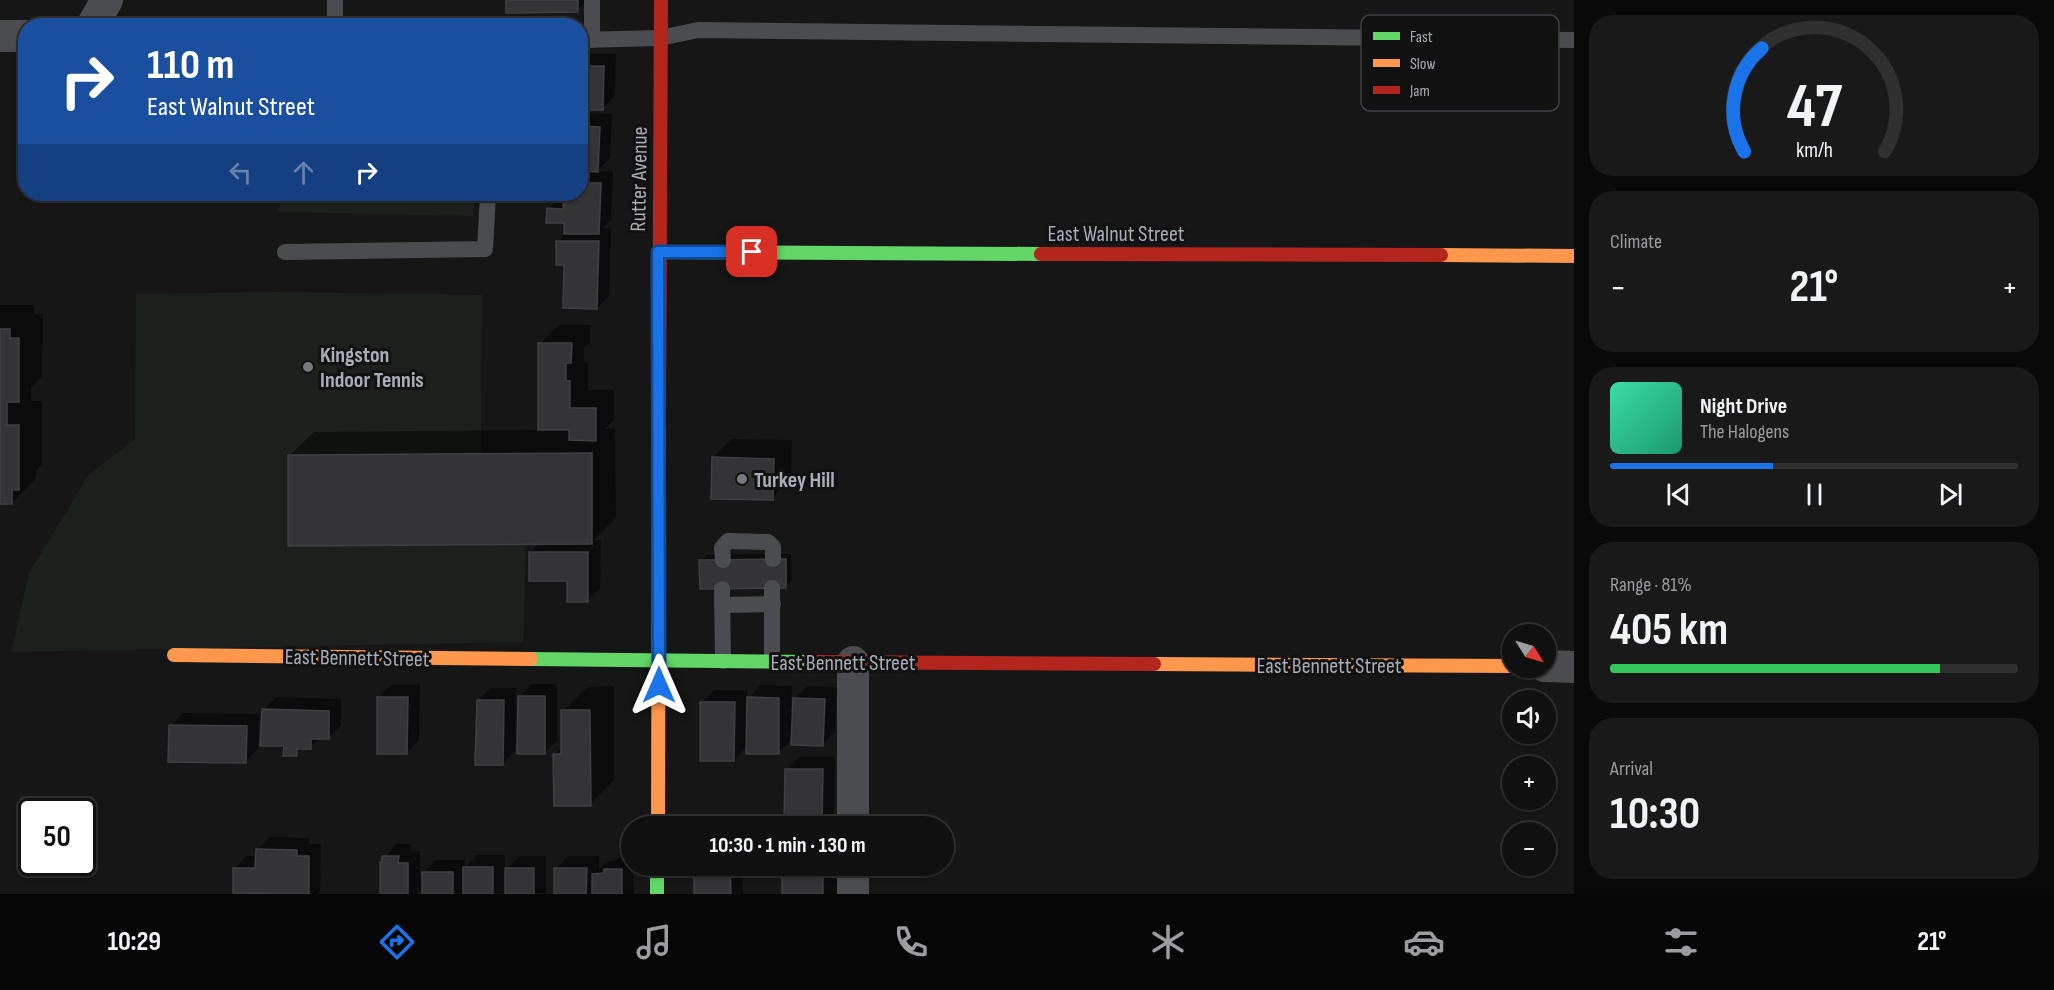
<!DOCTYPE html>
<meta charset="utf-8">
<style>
:root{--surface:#101011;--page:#19191a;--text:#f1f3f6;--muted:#9c9d9f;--line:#303031;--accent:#1a73e8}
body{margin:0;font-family:"Sofia Sans Condensed",sans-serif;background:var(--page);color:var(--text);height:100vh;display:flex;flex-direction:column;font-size:22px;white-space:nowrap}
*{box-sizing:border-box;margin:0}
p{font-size:20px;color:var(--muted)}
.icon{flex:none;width:33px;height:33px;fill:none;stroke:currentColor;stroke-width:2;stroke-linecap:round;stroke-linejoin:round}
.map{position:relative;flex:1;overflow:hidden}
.sheet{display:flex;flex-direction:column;gap:15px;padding:15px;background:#090909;width:480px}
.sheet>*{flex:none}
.guide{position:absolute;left:18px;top:18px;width:570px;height:183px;border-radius:24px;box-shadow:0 2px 4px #0004,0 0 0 2px var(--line);background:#1a4fa0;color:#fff;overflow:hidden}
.needle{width:39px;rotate:127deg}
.fabs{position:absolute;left:1502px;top:624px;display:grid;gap:12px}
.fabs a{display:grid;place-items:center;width:54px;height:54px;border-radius:50%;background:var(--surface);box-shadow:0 2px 4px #0004,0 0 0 2px var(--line);font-size:30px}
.speed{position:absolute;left:18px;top:798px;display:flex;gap:12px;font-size:30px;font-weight:700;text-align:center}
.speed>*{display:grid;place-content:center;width:78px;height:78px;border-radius:50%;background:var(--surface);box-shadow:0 2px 4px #0004,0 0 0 2px var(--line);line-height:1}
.speed .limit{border:3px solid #111;border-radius:9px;background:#fff;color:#111}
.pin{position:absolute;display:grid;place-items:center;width:51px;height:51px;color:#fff;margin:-26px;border-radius:12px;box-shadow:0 3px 9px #0006}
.me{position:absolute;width:66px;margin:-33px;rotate:0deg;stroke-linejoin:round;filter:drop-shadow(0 0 4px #0008)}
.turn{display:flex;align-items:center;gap:21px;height:126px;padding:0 30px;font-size:27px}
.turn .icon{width:78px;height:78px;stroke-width:2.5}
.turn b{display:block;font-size:42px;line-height:51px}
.lanes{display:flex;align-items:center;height:57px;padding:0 30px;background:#0003;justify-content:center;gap:30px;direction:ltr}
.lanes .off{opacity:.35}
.big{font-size:45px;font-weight:700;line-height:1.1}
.sheet .widget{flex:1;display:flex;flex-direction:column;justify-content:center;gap:9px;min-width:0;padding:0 21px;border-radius:24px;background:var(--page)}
.sheet .dial{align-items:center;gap:0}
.dial svg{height:156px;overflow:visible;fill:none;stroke:var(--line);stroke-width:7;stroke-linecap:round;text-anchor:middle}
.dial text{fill:var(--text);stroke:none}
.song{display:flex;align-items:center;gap:18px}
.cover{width:72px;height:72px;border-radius:9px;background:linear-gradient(135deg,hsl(160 70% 55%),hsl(160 70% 35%))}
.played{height:6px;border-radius:3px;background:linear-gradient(90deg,var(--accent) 40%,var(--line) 40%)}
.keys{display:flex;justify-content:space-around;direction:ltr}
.heat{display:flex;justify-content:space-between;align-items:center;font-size:33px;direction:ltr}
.charge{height:9px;border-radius:4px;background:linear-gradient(90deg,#34c759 81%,var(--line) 0)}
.trip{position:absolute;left:621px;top:816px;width:333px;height:60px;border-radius:30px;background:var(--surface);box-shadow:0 2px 4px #0004,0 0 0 2px var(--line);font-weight:700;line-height:60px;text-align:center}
.tabs{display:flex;height:96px;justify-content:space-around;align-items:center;background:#060607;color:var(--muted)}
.tabs .icon{width:42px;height:42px}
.tabs .current{color:var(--accent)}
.tabs b{font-size:27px;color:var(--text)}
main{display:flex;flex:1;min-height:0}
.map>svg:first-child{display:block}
</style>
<main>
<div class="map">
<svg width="1574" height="894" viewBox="0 0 1574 894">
<rect width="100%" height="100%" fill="#161617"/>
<g fill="#1b201c">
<polygon points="285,194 474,194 474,216 277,212"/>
<polygon points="277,292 482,295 481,454 288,546 526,544 523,642 11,652 29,573 88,476 135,439 136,294"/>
</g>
<g fill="#0007">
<polygon points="508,0 588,0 577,10"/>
<polygon points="580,54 616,54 615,96 602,109 580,108"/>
<polygon points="580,113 612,114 610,158 597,171 613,171 611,220 602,229 611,229 609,295 597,308 565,263 558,242 565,234 566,222 548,209 561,196 565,197 565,194 580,194"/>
<polygon points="0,305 34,305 34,314 43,314 42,376 31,388 31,401 42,401 42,464 36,471 36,478 12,503 0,503"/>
<polygon points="559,325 590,325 590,343 584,348 584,362 588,362 588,390 614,390 614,420 605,429 615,429 616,518 594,540 601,540 600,588 587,601 569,580 530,552 540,543 289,456 314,432 540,430 540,344"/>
<polygon points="732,439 792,440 791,480 772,498 713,458"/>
<polygon points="791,554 792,580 786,586 701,561 707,555"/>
<polygon points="532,684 557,684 557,740 544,753 519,697"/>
<polygon points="391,685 420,685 419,740 407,753 378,698"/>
<polygon points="761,685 792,686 791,711 794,712 795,698 807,686 837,687 835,732 823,744 793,738 779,752 748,746 734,760 702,703 714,690 747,690 747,700"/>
<polygon points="614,686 614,780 590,804 555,754 563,747 563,711 587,687"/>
<polygon points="491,688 516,688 515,751 502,764 478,701"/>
<polygon points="276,697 341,699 341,725 328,738 320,738 310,747 304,747 296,755 285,745 263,710"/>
<polygon points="183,713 259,714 258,749 245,762 170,726"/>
<polygon points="799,757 835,757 834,820 841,820 841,826 786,826 786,770"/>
<polygon points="270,837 309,838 309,844 321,844 320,891 317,894 256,894 235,868 247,856 257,856 257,850"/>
<polygon points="396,844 411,844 410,851 420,851 420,876 436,860 465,860 465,868 477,855 505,855 505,870 520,856 546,856 546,893 423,894 423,887 417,894 381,894 381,863"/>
<polygon points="568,856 599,856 599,869 606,862 614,861 619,857 632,857 634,894 555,894 556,869"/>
<polygon points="695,866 743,866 743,894 696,894"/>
<rect x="783" y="866" width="58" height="28"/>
</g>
<g fill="#343437" stroke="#3f4043" stroke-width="1.5">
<polygon points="506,0 578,0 578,12 506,13"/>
<polygon points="580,66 604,66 603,110 580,110"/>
<polygon points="580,126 600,127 598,172 580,171"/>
<polygon points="580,183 601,183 599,234 564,234 564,223 546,223 547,208 563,209 564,194 580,194"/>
<polygon points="556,241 599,241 597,309 563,308 564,265 556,265"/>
<polygon points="0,329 10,329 10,338 19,338 19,402 7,402 7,425 19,425 19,490 12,490 12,504 0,504"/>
<polygon points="538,343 572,343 571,363 566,363 566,381 570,381 570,408 596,408 596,441 569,440 569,430 538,430"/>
<polygon points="592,453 592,544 288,546 288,455"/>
<polygon points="712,457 774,459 773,500 711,499"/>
<polygon points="529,552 588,552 588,602 567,602 567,581 529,581"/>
<polygon points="786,559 786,588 700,589 699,560"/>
<polygon points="518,696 545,696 545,754 517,754"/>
<polygon points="377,697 408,697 407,754 377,754"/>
<polygon points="747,697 779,698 779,754 746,754"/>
<polygon points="793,698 825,699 823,746 791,745"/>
<polygon points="477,700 504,700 503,765 475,765"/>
<polygon points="700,702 735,702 734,761 700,761"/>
<polygon points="262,709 329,711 329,739 311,739 311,749 297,749 297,756 283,756 284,746 260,746"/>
<polygon points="561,710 590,710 591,806 554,806 553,754 561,754"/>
<polygon points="169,725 247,726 246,763 168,762"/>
<polygon points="785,769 823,769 822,826 784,826"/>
<polygon points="256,849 297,850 297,856 309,856 309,894 233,893 233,868 255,868"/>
<polygon points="382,856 399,856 398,863 408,863 408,894 380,894 380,862 382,862"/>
<polygon points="694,866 730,866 731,894 694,894"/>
<rect x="782" y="866" width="41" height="28"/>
<rect x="463" y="867" width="30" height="27"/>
<rect x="505" y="868" width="29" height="26"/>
<polygon points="554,868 587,868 586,894 554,894"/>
<polygon points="604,869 622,869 622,894 592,894 592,874 604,873"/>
<rect x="422" y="872" width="31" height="22"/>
</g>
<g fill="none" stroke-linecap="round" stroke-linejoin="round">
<g stroke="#4b4c4f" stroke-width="16">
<polyline points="592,0 592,40"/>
<polyline points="335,26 335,0"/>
<polyline points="580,40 660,38 698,30 1574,40"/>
<polyline points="285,252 485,249 488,194"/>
<polyline points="723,560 722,548 728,541 768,542 773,547 773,559"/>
<polyline points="722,589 723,661"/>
<polyline points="722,605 773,604"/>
<polyline points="772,662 772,588"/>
</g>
<g stroke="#4b4c4f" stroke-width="32">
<polyline points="92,26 107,0"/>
<polyline points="0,36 26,36"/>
<polyline points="853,662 853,826"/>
<polyline points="1545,666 1574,667"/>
<polyline points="853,866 853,894"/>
</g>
<g stroke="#63d668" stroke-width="14">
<polyline points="658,252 1041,254"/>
<polyline points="531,659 813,662"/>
<polyline points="657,866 657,894"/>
</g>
<g stroke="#ff974d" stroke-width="14">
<polyline points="1441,255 1574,256"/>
<polyline points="174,655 531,659"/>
<polyline points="1154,664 1512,666"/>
<polyline points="658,826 659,424"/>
</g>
<g stroke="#b3261e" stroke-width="14">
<polyline points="1041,254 1441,255"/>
<polyline points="659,424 661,0"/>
<polyline points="813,662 1154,664"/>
</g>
</g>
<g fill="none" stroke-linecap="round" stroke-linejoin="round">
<g stroke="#114b97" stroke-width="15">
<polyline id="route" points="659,685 658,252 752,252"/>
</g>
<use href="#route" stroke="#1a73e8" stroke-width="10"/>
</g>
<g fill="#75787f" stroke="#111112" stroke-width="2">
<circle cx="308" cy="367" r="6"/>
<circle cx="742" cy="479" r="6"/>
</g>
<g text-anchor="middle" stroke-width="6" stroke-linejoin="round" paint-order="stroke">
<g font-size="22" fill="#a8adb7" stroke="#111112">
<text transform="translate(638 179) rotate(-89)" y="8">Rutter Avenue</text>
<text x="1116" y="241">East Walnut Street</text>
<text transform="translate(357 657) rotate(1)" y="8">East Bennett Street</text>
<text x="843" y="670">East Bennett Street</text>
<text x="1329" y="673">East Bennett Street</text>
</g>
<g font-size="22" font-weight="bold" fill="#a8adb7" stroke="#111112" text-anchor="start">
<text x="320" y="362">Kingston<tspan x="320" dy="25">Indoor Tennis</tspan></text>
<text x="754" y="487">Turkey Hill</text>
</g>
</g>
<rect x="1361" y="15" width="198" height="96" rx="9" fill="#111112" stroke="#3e4044" stroke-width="1.5"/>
<rect x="1373" y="32" width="27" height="8" fill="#63d668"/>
<rect x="1373" y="59" width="27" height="8" fill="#ff974d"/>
<rect x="1373" y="86" width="27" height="8" fill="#b3261e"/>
<g font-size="16" fill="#a8adb7">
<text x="1410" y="42">Fast</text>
<text x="1410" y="69">Slow</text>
<text x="1410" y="96">Jam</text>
</g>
</svg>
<div class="fabs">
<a><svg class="needle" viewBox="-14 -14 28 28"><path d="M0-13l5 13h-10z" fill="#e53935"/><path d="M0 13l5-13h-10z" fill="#9c9d9f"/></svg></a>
<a><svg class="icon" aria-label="sound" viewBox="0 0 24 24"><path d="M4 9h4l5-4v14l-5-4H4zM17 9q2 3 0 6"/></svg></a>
<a>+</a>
<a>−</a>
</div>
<div class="speed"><div class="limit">50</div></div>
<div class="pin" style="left:752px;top:252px;background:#d93025"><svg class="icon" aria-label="arrive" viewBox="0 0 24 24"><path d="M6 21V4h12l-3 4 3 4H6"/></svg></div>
<svg class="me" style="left:659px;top:685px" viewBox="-20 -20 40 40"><path d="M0-17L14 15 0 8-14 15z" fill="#1a73e8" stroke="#fff" stroke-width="4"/></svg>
<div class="trip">10:30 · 1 min · 130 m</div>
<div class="guide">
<div class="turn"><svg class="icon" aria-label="right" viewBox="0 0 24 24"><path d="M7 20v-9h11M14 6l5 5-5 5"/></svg><div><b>110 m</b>East Walnut Street</div></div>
<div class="lanes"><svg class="icon off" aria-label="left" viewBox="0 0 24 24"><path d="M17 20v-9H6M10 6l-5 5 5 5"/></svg><svg class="icon off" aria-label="ahead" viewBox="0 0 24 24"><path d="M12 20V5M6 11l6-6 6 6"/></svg><svg class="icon" aria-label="right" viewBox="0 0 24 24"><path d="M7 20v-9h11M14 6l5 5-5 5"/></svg></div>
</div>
</div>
<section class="sheet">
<div class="widget dial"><svg viewBox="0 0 100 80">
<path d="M14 69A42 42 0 1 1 86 69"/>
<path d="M14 69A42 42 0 0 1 23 16" stroke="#1a73e8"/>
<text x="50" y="56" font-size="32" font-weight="700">47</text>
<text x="50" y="72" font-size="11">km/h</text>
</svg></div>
<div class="widget"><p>Climate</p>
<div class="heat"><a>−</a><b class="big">21°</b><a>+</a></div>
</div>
<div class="widget">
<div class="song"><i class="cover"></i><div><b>Night Drive</b><p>The Halogens</p></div></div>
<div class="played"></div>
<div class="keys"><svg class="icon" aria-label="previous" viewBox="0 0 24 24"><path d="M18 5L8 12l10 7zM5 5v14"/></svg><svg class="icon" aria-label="pause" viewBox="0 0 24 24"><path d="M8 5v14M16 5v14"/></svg><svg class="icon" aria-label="next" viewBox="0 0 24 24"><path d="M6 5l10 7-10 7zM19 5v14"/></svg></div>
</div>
<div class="widget"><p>Range · 81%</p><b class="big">405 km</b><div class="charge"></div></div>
<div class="widget"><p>Arrival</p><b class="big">10:30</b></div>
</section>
</main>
<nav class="tabs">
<b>10:29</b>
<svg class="icon current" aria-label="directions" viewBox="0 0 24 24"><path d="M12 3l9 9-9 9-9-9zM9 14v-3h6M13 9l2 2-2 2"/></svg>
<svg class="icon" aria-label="music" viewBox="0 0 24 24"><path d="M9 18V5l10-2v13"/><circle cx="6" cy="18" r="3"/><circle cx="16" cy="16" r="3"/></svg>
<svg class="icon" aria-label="phone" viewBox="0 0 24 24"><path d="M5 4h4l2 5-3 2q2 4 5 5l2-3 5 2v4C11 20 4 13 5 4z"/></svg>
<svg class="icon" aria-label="climate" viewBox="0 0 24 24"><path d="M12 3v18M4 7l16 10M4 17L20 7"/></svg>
<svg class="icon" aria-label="car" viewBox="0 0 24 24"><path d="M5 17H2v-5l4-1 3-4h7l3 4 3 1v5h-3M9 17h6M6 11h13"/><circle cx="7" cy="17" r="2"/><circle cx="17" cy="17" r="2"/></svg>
<svg class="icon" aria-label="filters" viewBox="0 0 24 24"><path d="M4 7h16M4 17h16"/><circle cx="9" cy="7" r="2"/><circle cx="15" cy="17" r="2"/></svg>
<b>21°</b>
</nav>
